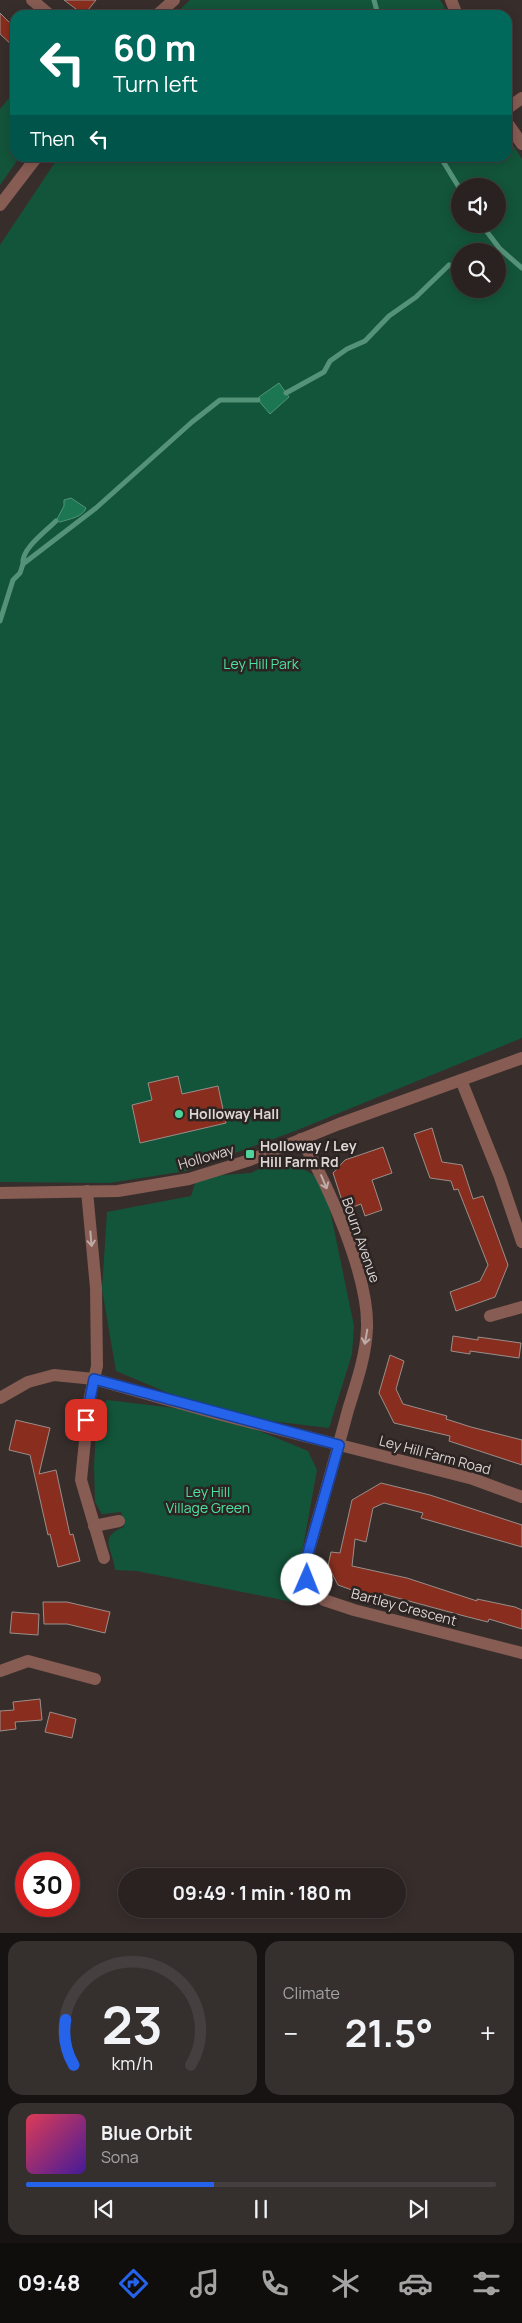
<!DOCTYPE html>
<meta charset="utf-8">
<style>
:root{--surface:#292221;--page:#352f2e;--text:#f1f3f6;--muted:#a5a4a5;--line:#453f3f;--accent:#2563eb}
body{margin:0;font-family:Manrope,sans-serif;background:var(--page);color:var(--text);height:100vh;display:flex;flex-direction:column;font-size:19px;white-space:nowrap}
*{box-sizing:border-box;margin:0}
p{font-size:16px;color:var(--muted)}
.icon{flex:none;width:28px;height:28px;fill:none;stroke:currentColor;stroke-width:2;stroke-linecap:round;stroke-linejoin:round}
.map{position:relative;height:1933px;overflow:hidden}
.sheet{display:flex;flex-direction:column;gap:8px;padding:8px;background:#171312;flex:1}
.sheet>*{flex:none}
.top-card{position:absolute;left:10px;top:10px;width:502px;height:152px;border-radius:15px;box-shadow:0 2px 12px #0003,0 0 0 1px var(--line);background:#00695c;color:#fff;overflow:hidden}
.controls{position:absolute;left:451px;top:178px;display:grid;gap:10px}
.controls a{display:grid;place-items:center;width:55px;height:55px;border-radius:50%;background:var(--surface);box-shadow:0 2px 12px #0003,0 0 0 1px var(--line);font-size:25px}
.speed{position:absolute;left:15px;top:1852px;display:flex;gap:10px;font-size:25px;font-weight:700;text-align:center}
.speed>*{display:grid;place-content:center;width:65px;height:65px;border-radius:50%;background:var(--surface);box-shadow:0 2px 12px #0003,0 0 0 1px var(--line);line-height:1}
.speed .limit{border:8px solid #d22;background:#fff;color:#111}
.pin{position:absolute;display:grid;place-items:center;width:42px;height:42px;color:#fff;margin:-21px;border-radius:10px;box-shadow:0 2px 8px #0006}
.me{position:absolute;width:55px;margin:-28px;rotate:1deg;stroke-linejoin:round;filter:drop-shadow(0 0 4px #0008)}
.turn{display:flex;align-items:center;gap:18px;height:105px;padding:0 20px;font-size:22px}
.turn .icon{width:65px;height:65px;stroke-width:2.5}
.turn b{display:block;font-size:35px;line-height:42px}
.then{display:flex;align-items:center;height:48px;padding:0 20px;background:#0003;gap:10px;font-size:19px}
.big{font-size:38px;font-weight:700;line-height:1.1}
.sheet .widget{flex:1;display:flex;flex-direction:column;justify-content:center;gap:8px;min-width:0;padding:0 18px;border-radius:15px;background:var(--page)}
.sheet .dial{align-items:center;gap:0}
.dial svg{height:130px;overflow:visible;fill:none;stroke:var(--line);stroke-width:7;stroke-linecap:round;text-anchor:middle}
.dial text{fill:var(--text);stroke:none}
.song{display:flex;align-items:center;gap:15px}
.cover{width:60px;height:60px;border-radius:8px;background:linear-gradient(135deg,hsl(350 70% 55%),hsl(260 70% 35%))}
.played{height:5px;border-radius:2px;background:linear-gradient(90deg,var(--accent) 40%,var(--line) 40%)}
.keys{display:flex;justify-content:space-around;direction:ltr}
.heat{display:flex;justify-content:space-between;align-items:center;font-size:28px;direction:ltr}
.sheet .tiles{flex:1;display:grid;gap:8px;grid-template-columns:1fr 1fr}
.widget:last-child{grid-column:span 2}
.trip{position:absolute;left:118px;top:1868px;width:288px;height:50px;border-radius:25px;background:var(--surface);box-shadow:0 2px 12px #0003,0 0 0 1px var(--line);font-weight:700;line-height:50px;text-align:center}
.dock{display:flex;height:80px;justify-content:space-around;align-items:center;background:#100e0d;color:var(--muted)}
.dock .icon{width:35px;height:35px}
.dock .selected{color:var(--accent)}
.dock b{font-size:22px;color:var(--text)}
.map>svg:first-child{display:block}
</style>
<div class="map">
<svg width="522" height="1933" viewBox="0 0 522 1933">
<rect width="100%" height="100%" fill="#372e2c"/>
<g fill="#13553a" fill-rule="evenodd">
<polygon points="190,0 440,0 449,15 174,15"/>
<polygon points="15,91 15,158 19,158 0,185 0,109"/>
<path d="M508,137l14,22v879l-227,93 -109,40 -77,12 -109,-1v-937l58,-87h450zM460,186h38v38h-38zM460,251h38v38h-38z"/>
<path d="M275,1161l18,2 31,18 30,145 -2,28 -23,74 -108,-13 87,36 9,19 -24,132 -156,-31 -22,-1c-2,-21 -18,-33 9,-43l-3,-15 -19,2 -7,-12 -1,-36 3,-55 10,-11 109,13 -100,-42 -14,-82 5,-77 84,-16 6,-19 54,-4z"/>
</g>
<g fill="#1b7651" stroke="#559379">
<polygon points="279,383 289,397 270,414 258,400 259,397"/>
<path d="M71,498l15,10c-3,9 -17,11 -26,14l-4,-1 8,-15v-6z"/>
</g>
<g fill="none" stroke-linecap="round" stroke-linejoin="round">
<g stroke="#559379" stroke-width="5">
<polyline points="374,0 378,15"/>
<polyline points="441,158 460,189"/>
<polyline points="481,224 500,249 522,268"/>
<polyline points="286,393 324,372 330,361 347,349 365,341 389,316 416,297 449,265"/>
<path d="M23,564c-2,-15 22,-32 33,-43"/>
<polyline points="0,621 13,580 20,573 23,564 96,508 192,422 220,400 258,400"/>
</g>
</g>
<g fill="#892e1e" stroke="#998e8b">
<polygon points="64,0 96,0 84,15"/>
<polygon points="0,13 15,28 15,48 0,34"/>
<polygon points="178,1076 182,1094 218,1086 226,1123 140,1143 132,1105 152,1100 148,1083"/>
<polygon points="432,1128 442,1162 462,1165 473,1199 483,1196 508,1265 495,1297 456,1311 450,1292 480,1281 488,1265 458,1189 454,1190 451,1181 430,1178 414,1134"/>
<polygon points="383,1147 392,1173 372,1180 382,1210 365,1216 361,1204 345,1210 333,1173 345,1160"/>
<polygon points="453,1336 478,1340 478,1337 521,1343 519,1358 470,1351 470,1354 451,1351"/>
<polygon points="390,1355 404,1361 396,1389 403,1404 447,1416 446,1419 471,1427 522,1440 522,1465 449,1441 450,1436 394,1423 379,1393"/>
<polygon points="16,1420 50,1428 39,1474 56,1470 70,1535 73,1534 80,1561 58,1567 50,1534 48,1535 30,1455 9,1450"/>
<polygon points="381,1483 430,1495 522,1525 522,1547 421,1518 423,1513 384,1503 373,1508 366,1542 355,1539 352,1566 407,1578 477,1601 477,1599 515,1607 522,1610 522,1629 489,1619 488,1622 468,1617 383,1594 382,1598 366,1595 338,1585 328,1566 331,1552 340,1553 352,1500"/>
<polygon points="43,1602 67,1602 110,1612 105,1633 67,1624 44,1624"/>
<polygon points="12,1612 39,1614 38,1635 10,1633"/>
<polygon points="40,1699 42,1720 15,1722 16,1729 0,1731 0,1711 14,1710 13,1702"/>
<polygon points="50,1712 76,1719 72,1738 45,1732"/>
</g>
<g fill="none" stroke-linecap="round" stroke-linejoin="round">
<g stroke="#865c53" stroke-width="12">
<polyline points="32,0 50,15"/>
<polyline points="451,0 457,15"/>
<polyline points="157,15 174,0"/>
<polyline points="508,108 522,98"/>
<polyline points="508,124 522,144"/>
<polyline points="0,205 36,158"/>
<polyline points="461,1080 500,1177 522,1242"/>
<path d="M301,1139c27,45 68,137 66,189 -1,28 -11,56 -19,82 -13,49 -27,98 -41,147v23l17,20 30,10 168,43"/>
<polyline points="87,1191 96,1288 97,1366 89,1401 81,1480 104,1558"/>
<polyline points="490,1316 522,1307"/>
<polyline points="0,1398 28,1382 54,1375 94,1379 218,1414 473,1479 522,1497"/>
<polyline points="94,1526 119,1521"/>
<polyline points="0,1671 28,1661 95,1679"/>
</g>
<polyline stroke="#865c53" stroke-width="12" points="0,1193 118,1191 189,1179 250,1160 339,1124 522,1058"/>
</g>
<defs><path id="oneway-shaft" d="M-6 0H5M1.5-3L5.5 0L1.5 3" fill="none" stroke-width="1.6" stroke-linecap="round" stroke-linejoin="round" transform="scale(1.25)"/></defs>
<g stroke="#beaba8">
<use href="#oneway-shaft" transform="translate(324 1182) rotate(67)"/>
<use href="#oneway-shaft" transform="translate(91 1239) rotate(85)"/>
<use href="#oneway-shaft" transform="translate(366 1337) rotate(100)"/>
</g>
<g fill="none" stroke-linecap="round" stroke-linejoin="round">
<g stroke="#184099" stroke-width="12">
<polyline id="route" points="86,1420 94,1379 339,1445 307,1557 307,1580"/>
</g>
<use href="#route" stroke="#2563eb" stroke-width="9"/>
</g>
<g fill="#4ed399" stroke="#2c2422" stroke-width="2">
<circle cx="179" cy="1114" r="5"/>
<rect x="245" y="1149" width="10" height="10" rx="2.5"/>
</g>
<g text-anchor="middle" stroke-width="5" stroke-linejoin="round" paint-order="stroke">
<g font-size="14" fill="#4be3a2" stroke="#2c2422">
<text x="261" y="669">Ley Hill Park</text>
<text x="208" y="1497">Ley Hill<tspan x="208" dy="16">Village Green</tspan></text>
</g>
<g font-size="14" font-weight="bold" fill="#dcd6d5" stroke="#2c2422" text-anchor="start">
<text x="189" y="1119">Holloway Hall</text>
<text x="260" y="1151">Holloway / Ley<tspan x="260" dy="16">Hill Farm Rd</tspan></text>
</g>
<g font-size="14" fill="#dcd6d5" stroke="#2c2422">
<text transform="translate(206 1157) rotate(-16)" y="5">Holloway</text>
<text transform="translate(361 1240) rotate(71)" y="5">Bourn Avenue</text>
<text transform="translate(435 1455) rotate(15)" y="5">Ley Hill Farm Road</text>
<text transform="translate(404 1607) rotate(15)" y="5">Bartley Crescent</text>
</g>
</g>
</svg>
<div class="controls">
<a><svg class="icon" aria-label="sound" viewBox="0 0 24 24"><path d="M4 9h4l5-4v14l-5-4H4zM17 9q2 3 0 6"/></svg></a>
<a><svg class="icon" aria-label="search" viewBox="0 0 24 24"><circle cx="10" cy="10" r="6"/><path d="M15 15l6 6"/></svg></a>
</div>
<div class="speed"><div class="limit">30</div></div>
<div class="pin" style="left:86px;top:1420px;background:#d93025"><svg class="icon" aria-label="arrive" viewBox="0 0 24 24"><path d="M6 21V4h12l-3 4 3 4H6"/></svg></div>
<svg class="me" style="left:307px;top:1580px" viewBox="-20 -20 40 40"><circle r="19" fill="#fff"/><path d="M0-13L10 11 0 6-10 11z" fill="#2563eb"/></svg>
<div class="trip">09:49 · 1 min · 180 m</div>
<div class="top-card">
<div class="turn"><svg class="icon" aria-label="left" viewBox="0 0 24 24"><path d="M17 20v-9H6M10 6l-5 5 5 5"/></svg><div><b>60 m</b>Turn left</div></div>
<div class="then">Then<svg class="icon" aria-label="left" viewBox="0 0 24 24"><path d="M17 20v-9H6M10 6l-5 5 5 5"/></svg></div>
</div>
</div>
<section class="sheet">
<div class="tiles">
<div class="widget dial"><svg viewBox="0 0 100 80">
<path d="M14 69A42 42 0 1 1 86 69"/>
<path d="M14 69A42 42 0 0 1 9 41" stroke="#2563eb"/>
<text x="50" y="56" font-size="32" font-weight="700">23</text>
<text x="50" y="72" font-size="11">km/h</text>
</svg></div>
<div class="widget"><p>Climate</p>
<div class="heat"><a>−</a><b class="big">21.5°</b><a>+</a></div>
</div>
<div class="widget">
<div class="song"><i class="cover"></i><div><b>Blue Orbit</b><p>Sona</p></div></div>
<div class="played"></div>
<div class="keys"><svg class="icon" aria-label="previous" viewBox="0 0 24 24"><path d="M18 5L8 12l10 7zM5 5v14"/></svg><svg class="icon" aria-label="pause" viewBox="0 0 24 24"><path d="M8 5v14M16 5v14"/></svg><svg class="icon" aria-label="next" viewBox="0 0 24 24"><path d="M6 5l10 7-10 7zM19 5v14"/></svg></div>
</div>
</div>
</section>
<nav class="dock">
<b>09:48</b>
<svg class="icon selected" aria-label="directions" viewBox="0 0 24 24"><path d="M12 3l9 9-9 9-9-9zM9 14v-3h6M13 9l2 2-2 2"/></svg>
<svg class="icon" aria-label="music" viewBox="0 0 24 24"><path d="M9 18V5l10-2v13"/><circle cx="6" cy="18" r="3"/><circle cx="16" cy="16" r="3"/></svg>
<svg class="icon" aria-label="phone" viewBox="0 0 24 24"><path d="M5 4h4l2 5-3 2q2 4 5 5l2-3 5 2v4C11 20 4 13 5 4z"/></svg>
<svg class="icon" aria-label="climate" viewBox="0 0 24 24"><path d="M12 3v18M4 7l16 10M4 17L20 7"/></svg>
<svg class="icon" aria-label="car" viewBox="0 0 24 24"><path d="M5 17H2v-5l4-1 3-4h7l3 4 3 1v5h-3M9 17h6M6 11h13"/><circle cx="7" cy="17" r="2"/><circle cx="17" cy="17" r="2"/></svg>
<svg class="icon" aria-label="filters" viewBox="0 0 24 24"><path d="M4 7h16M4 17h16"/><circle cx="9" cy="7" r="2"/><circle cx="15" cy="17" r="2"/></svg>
</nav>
